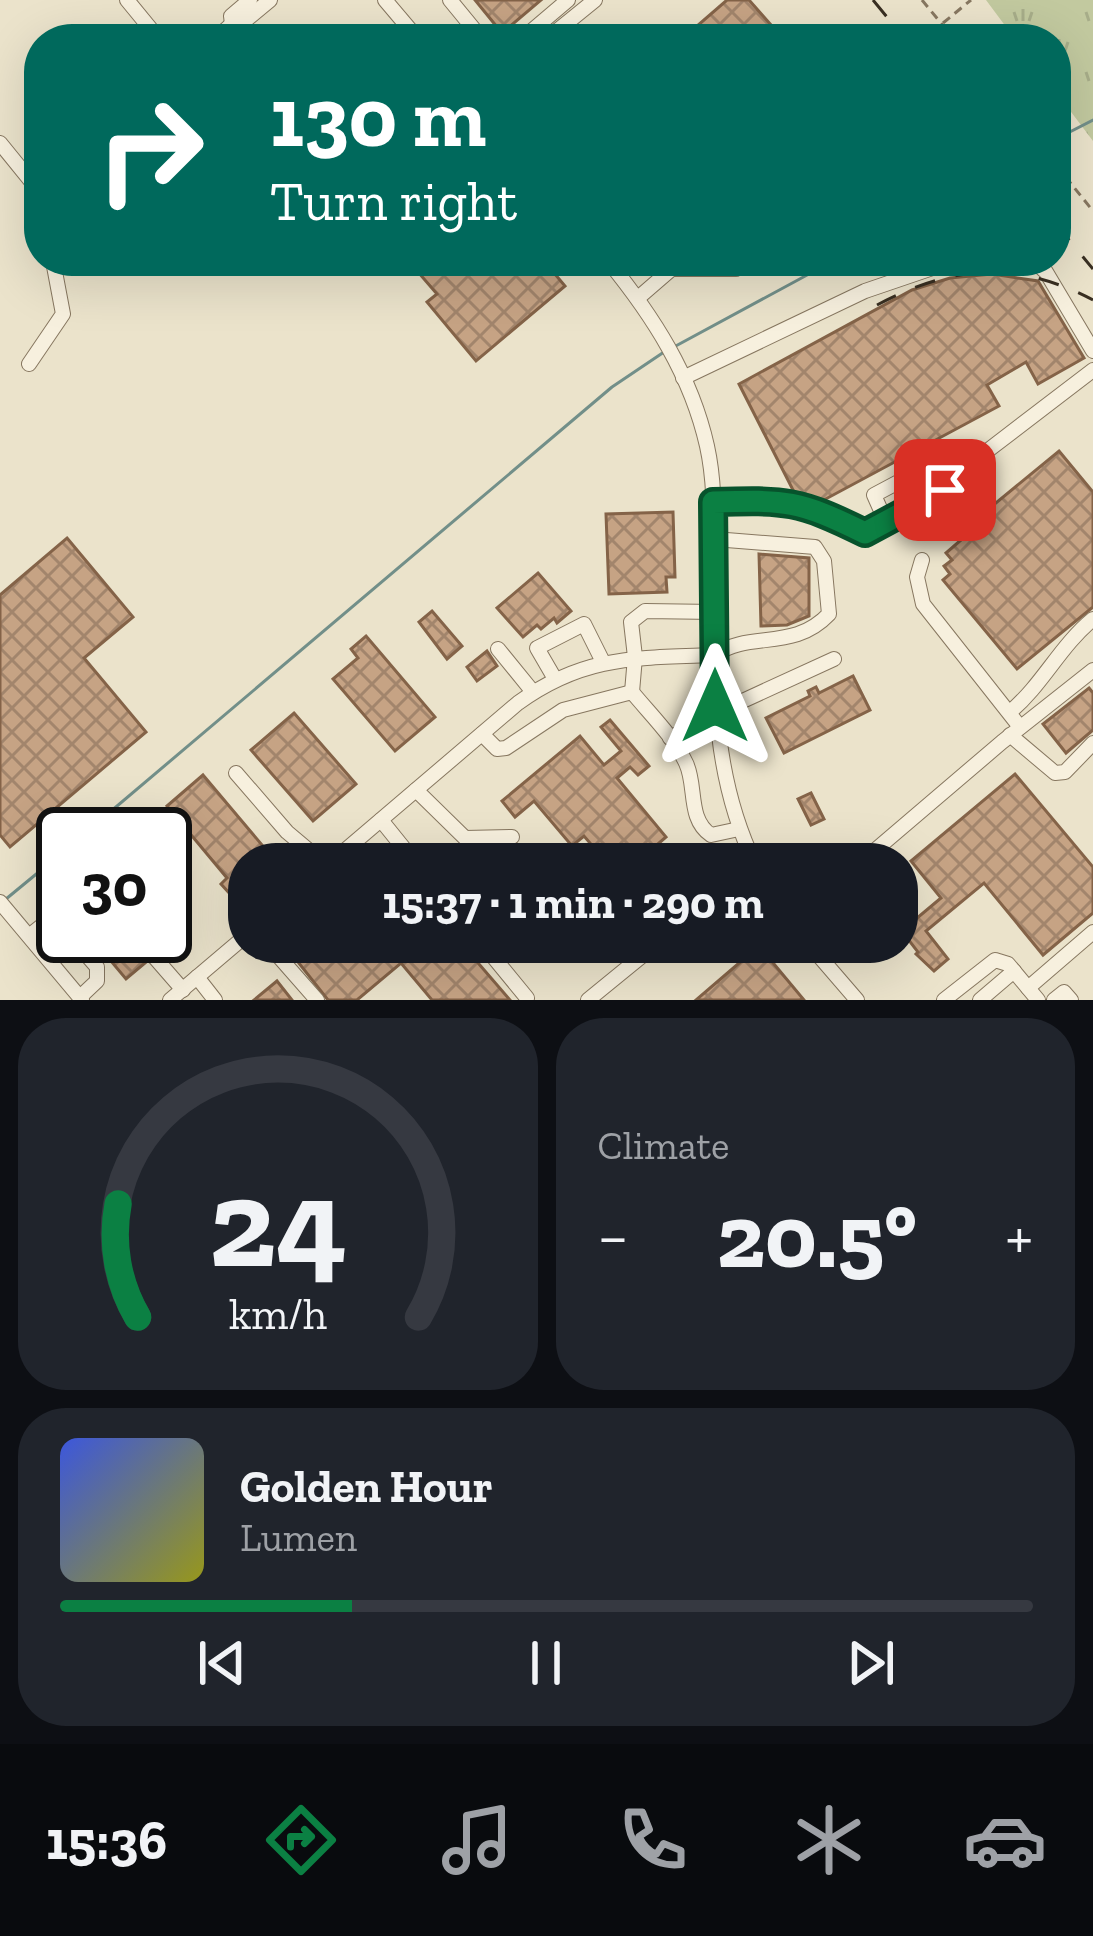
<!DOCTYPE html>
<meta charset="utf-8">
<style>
:root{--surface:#171b24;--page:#20242c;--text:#f1f3f6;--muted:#9ea1a6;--line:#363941;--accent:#0b8043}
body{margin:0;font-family:"Zilla Slab",serif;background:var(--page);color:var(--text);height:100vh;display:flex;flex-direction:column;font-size:45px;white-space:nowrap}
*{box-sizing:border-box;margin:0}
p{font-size:39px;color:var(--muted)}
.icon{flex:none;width:66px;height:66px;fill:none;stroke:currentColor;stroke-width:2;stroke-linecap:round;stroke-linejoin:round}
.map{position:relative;height:1000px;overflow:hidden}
.details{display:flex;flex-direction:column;gap:18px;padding:18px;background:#0d0f14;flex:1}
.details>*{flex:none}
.guide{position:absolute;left:24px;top:24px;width:1047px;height:252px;border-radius:48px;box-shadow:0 12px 48px #0002;background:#00695c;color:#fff;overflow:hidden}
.speed{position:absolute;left:36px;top:807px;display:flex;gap:24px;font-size:60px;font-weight:700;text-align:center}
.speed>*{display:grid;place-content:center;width:156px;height:156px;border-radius:50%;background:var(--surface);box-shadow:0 12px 48px #0002;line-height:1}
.speed .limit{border:6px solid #111;border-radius:18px;background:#fff;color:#111}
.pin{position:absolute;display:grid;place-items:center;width:102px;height:102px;color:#fff;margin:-51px;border-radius:24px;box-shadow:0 6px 18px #0006}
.me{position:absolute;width:132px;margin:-66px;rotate:0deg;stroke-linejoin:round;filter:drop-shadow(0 0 9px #0008)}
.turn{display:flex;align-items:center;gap:42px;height:252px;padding:0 48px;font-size:54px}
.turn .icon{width:156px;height:156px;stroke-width:2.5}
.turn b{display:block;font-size:84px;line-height:102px}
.big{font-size:90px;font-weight:700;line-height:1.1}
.details .widget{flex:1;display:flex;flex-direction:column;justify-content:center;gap:18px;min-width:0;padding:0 42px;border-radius:48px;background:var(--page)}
.details .dial{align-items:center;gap:0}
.dial svg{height:312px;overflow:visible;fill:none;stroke:var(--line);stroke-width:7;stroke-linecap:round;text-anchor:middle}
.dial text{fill:var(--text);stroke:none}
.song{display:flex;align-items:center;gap:36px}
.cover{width:144px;height:144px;border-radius:18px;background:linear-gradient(135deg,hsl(230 70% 55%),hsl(60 70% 35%))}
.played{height:12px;border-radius:6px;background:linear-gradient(90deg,var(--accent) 30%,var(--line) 30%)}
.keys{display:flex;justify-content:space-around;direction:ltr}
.heat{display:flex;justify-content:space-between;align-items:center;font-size:66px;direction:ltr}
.details .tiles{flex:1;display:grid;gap:18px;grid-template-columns:1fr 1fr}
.widget:last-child{grid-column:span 2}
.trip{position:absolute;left:228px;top:843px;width:690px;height:120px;border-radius:48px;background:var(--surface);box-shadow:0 12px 48px #0002;font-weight:700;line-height:120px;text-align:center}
.tabs{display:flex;height:192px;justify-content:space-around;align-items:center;background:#090b0e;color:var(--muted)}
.tabs .icon{width:84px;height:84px}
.tabs .current{color:var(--accent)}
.tabs b{font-size:54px;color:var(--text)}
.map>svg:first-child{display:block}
</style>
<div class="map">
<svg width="1093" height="1000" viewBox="0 0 1093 1000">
<defs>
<pattern id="park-tufts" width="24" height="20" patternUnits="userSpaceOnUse" patternTransform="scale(3)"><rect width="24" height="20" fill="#c2c99f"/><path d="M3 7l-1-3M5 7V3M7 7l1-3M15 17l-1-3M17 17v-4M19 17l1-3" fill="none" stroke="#a7ad89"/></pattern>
<pattern id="building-cross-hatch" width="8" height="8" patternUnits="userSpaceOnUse" patternTransform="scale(3)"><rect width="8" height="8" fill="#c6a384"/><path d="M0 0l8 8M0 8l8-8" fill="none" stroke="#a2856c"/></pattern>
</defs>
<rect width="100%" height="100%" fill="#ebe3cb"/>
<polygon fill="url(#park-tufts)" points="986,0 1093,0 1093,141 1056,92 1056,39 1015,39"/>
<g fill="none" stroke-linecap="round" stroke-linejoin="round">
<g stroke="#728f89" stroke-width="3">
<polyline points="1058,138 1093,120"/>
<polyline points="672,348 833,261"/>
<polyline points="84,834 612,387 664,352"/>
<polyline points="6,899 63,852"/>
</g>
</g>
<g fill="url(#building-cross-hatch)" stroke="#846348" stroke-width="3">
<polygon points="475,0 541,0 502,33"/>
<polygon points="727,0 749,0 772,26 756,39 682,39"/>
<polygon points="417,261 544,261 565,286 476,361 427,302 437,294 412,265"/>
<polygon points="992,274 1038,281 1084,358 1038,384 1026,362 987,385 999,406 822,501 794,492 739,384 912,290 950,278"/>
<polygon points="1059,451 1093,492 1093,607 1017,669 943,580 950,574 944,566 952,560 946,553 961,540 957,535"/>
<polygon points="673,512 675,577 666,577 667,592 609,594 606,514"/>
<polygon points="67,538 133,617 84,658 146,732 10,847 0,835 0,595"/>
<polygon points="759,554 809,558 809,616 787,625 761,626"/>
<polygon points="538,573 571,611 557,623 554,618 541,629 537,625 523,637 497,608"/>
<polygon points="432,611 462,646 447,659 419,622"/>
<polygon points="366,636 435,717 395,751 333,679 358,658 351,649"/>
<polygon points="487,651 497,666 477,681 467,667"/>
<polygon points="853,676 870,710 784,753 766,718 810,696 808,691 816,687 819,693"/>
<polygon points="1089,688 1093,693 1093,730 1066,753 1043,724"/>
<polygon points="294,713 356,784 313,821 251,750"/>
<polygon points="610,720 649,766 638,775 630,767 617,778 666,837 635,864 608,864 584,836 572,846 534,801 515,817 502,801 580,736 604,765 621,751 601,727"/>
<polygon points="1015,774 1093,867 1093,913 1043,955 984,883 926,931 948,959 934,971 916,954 918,952 908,939 904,942 898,934 941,898 911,861"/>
<polygon points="203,775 273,858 266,864 249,864 249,878 230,894 221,884 227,878 167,806"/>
<polygon points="811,793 824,819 811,825 798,799"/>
<polygon points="90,936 125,936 145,963 126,979"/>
<polygon points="322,942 460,942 510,1000 432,1000 401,963 357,1000 328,1000 298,962"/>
<polygon points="759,946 804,1000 696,1000"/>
<polygon points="277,981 292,1000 254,1000"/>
</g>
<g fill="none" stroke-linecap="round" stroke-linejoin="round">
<g stroke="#877760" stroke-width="16">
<g id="minor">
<polyline points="127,0 159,39"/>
<polyline points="385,0 418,39"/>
<polyline points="450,0 482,39"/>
<polyline points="232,24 231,16 250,0"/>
<polyline points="215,39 232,24 240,25 270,0"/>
<polyline points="522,39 568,0"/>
<polyline points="547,39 595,0"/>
<polyline points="0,143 39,191"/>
<path d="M608,261c45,55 83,114 99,185 8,36 7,74 7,110 1,107 -7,209 41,308"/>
<polyline points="1034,261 1046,272 1093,351"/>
<polyline points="672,269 736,269 747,261"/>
<polyline points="638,298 675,266"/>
<polyline points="29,364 63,314 53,261"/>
<polyline points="683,378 865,291 953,261"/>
<path d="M713,502c74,-2 85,-2 152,31l80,-43 33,-32 115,-88"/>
<polyline points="886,522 874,495 951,454 978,458"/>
<polyline points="922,560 917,577 923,604 1020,727"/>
<polyline points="498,649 533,692"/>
<polyline points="555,679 537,648 584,624 603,662"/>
<polyline points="632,692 635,657 631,622 645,611 715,612"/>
<polyline points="715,706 736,704 834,659"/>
<path d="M1010,712c33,-28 50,-66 83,-93"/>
<path d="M482,734l15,15 9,-1 57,-38 69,-18c18,22 42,45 54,71 11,23 1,56 25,72l28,-6"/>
<polyline points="1010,735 1055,773 1065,772 1093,743"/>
<polyline points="670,738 697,724 715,722"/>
<polyline points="236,773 287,832 325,864"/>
<polyline points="416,790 465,838 512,837"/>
<polyline points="381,820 406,851 392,864"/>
<path d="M329,864l189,-161c66,-48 119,-45 197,-48 35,-25 78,-3 114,-41l-5,-53 -9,-14 -101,-8"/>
<polyline points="859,864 1002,742 1093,670"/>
<polyline points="0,902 82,1000"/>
<polyline points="29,936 49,920 49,905 63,891"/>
<polyline points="70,936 97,967 97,981 80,997"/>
<polyline points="136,936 183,990"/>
<polyline points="266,942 317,1000"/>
<polyline points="481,942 527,998"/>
<polyline points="807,942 857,1000"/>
<polyline points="283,960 303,942"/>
<polyline points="197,977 215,1000"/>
<polyline points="1028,988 1093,932"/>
<polyline points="170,1000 249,933"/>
<polyline points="588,1000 659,942"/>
<polyline points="944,1000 995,960 1008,964 1038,1000"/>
<polyline points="980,1000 1014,971"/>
<polyline points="1054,1000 1064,992 1071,1000"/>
</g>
</g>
<g stroke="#877760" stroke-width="3" stroke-dasharray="9 6" stroke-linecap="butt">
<polyline points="922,0 954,39"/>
<polyline points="943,23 971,0"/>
<polyline points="1056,165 1093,211"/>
</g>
<use href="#minor" stroke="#f7f0de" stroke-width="14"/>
<g stroke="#392f22" stroke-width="3" stroke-dasharray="21 21" stroke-linecap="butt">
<polyline points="873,0 905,39"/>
<polyline points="1056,224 1093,269"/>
<path d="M877,305c75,-40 140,-45 216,-5"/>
</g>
</g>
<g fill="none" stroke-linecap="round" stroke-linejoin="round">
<g stroke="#07532c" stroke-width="30">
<path id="route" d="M715,706l-2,-204c74,-2 85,-2 152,31l80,-43"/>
</g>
<use href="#route" stroke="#0b8043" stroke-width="21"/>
</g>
</svg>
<div class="speed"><div class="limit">30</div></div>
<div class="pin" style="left:945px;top:490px;background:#d93025"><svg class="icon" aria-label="arrive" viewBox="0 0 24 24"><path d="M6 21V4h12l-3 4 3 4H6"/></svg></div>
<svg class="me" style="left:715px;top:706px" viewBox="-20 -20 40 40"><path d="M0-17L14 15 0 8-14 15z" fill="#0b8043" stroke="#fff" stroke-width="4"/></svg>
<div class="trip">15:37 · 1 min · 290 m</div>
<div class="guide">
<div class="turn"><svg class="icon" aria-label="right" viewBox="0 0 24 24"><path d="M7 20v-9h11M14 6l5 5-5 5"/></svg><div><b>130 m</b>Turn right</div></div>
</div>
</div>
<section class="details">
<div class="tiles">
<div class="widget dial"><svg viewBox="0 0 100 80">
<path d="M14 69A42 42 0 1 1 86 69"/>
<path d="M14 69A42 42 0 0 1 9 40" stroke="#0b8043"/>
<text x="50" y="56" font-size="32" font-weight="700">24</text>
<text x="50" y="72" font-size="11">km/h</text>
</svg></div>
<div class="widget"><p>Climate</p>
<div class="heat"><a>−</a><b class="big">20.5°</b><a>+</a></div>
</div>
<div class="widget">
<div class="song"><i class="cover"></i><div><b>Golden Hour</b><p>Lumen</p></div></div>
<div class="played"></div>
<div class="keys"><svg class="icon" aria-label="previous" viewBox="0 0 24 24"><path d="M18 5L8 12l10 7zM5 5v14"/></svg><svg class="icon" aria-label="pause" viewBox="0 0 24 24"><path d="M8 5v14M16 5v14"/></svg><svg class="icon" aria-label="next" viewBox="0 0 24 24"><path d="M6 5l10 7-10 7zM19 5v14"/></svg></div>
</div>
</div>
</section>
<nav class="tabs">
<b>15:36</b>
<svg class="icon current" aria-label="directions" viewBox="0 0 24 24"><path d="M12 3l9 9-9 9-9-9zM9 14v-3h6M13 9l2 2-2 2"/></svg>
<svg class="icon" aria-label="music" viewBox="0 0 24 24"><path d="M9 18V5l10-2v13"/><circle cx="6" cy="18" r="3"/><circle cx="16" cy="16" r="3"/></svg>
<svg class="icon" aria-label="phone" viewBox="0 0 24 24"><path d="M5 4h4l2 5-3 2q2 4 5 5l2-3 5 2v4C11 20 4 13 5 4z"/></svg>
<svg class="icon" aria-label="climate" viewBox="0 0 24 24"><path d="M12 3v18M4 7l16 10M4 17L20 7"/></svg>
<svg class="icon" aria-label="car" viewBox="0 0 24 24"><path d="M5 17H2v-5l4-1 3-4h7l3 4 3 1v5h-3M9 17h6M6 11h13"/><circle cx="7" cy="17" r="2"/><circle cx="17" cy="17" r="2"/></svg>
</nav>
